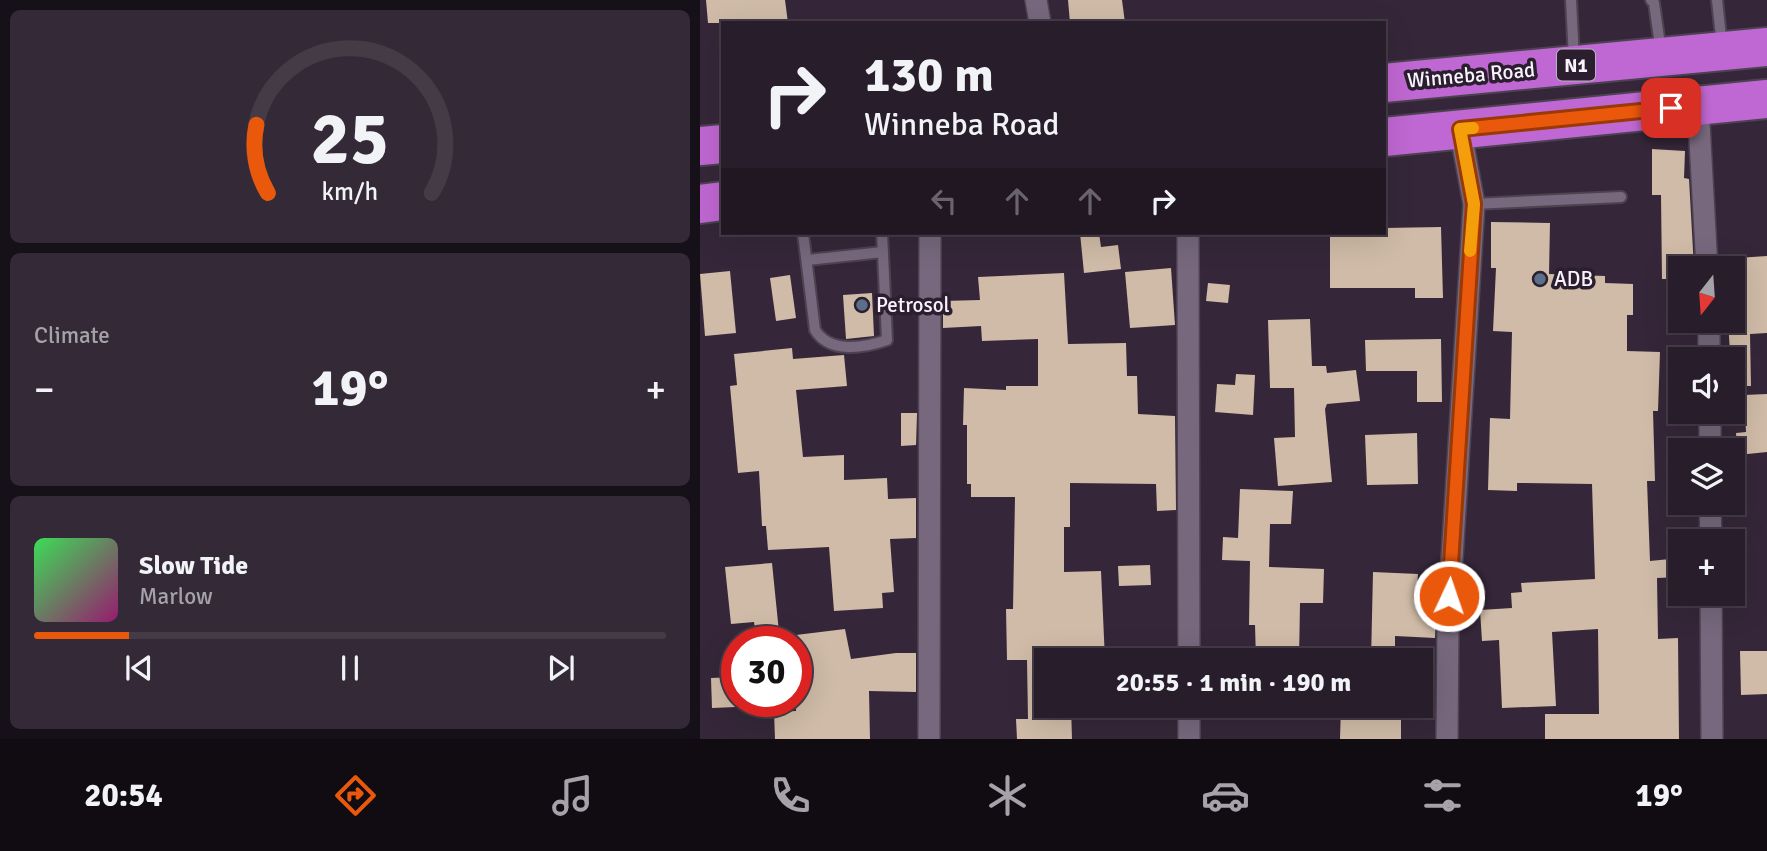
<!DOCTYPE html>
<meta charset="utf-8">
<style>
:root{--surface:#281d2b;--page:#342a37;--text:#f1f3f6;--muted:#a5a2a9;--line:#443b47;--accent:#ea580c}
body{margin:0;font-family:Signika,sans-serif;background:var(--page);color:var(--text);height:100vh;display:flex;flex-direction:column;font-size:26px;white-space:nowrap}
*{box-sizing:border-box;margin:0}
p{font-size:23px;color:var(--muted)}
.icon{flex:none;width:38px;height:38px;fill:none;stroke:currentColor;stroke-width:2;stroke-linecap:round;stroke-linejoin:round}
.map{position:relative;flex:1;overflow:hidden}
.drawer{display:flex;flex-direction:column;gap:10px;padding:10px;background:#161018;width:700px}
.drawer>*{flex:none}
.banner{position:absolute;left:21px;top:21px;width:665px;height:214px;border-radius:0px;box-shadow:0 7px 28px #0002,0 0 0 2px var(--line);background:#281d2b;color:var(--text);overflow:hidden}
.needle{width:46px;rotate:197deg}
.fabs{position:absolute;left:968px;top:256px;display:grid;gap:14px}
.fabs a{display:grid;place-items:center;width:77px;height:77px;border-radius:0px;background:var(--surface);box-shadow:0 7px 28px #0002,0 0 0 2px var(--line);font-size:35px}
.speed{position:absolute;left:21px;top:626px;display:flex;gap:14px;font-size:35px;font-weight:700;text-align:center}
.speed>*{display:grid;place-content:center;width:91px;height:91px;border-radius:50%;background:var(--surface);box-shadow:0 7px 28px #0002,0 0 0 2px var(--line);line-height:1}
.speed .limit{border:10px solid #d22;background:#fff;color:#111}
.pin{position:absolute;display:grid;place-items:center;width:60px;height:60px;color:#fff;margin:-30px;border-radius:14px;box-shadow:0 4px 10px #0006}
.me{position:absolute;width:77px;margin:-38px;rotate:3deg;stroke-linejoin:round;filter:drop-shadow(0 0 5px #0008)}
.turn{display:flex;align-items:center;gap:24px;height:147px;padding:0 28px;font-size:32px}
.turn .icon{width:91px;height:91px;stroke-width:2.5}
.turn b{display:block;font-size:49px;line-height:60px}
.lanes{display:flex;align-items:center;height:66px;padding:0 28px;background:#0003;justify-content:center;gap:35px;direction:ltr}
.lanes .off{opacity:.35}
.big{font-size:52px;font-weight:700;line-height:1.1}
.drawer .tile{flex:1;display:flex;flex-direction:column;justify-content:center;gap:10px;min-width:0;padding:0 24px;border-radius:10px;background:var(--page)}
.drawer .dial{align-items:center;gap:0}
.dial svg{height:182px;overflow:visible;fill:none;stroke:var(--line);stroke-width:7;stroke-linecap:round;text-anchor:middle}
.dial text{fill:var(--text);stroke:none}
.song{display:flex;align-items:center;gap:21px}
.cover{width:84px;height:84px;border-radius:10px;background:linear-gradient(135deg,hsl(130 70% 55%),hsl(320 70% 35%))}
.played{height:7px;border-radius:4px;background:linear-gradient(90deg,var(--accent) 15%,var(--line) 15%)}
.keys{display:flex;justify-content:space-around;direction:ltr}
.heat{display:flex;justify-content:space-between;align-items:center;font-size:38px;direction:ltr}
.trip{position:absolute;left:334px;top:648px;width:399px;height:70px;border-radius:0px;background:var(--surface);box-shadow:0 7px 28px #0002,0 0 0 2px var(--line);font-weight:700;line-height:70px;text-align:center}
.tab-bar{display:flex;height:112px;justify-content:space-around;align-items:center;background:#100c11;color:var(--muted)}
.tab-bar .icon{width:49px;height:49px}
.tab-bar .current{color:var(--accent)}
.tab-bar b{font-size:32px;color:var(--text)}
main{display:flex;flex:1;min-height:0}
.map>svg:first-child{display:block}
</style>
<main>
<section class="drawer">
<div class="tile dial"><svg viewBox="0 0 100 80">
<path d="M14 69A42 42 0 1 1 86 69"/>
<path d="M14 69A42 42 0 0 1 9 39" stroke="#ea580c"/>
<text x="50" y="56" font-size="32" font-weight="700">25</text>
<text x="50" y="72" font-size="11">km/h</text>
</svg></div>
<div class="tile"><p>Climate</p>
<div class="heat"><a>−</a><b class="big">19°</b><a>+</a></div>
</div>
<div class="tile">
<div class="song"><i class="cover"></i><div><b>Slow Tide</b><p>Marlow</p></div></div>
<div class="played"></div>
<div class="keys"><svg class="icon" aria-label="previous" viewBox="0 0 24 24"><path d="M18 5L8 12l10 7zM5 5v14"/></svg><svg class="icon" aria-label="pause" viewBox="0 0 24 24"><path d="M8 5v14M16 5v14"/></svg><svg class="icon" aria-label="next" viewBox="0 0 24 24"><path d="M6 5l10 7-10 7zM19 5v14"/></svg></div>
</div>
</section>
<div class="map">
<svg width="1067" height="739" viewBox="0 0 1067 739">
<rect width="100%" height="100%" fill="#352739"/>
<g fill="#cfbba7">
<polygon points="6,0 85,0 88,23 8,23"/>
<polygon points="368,0 422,0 425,23 370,23"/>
<polygon points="952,149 985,151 984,178 989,179 994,268 980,268 980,279 962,279 961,195 952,195"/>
<polygon points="791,222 850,223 849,274 905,276 905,283 933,284 933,315 927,315 927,351 960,352 958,411 953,411 955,481 947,481 950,561 980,558 980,577 957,578 958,639 978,638 979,739 845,739 845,714 899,714 898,629 852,632 856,706 802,708 799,640 782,641 780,610 812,608 811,593 822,592 821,583 895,579 892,484 817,483 817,491 788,490 790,418 810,419 812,332 793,331 796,268 791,268"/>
<polygon points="741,227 743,298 715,298 715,288 630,288 630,233 684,233 684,228"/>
<polygon points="380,233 399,233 401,247 418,245 421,269 384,273"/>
<polygon points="1067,256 1067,333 1050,334 1051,386 1032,386 1028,320 1032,320 1032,306 1040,306 1037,258"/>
<polygon points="471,268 475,325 430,328 425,272"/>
<polygon points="30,271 36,333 5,336 0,274"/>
<polygon points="364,273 368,344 426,343 427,376 437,376 438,414 475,416 476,510 457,511 456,484 370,483 370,527 364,527 364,572 401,571 405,660 346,660 346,705 371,705 372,739 317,739 316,719 328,719 327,660 307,660 306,609 313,609 315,497 271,497 271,484 267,484 267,425 263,425 264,388 306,390 306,386 338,386 338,339 282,341 281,326 243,328 243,301 280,300 278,277"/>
<polygon points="90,275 96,318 76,321 70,278"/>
<polygon points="508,283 530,285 528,303 506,301"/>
<polygon points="172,293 174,336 146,339 143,295"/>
<polygon points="610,319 612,366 626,366 627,373 656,370 660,401 627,404 625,409 632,482 578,486 574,438 595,437 594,388 570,388 568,320"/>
<polygon points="741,339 742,402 717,402 717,371 666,371 665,340"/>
<polygon points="92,348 93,359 144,355 147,386 96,390 103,457 144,455 144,480 187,478 188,499 216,498 216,538 190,539 194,592 182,593 183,608 134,611 129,547 68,550 66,526 62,526 59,471 38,473 30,386 37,385 34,354"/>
<polygon points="536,374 555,375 553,415 515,412 517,384 535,385"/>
<polygon points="1067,394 1067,452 1038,455 1036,433 1046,432 1044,395"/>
<polygon points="201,413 217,413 216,445 201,446"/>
<polygon points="717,433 718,484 667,485 665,435"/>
<polygon points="540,489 593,491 591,524 570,524 569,567 624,569 623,603 600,603 599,660 556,660 555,625 549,625 550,561 522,560 523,537 538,538"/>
<polygon points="72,563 80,642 57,642 54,622 31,624 25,567"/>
<polygon points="450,565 451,585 419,586 418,566"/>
<polygon points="673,572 718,574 717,589 737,592 735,638 695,636 695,660 671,660"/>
<polygon points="145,629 151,659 196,653 216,653 216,692 169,691 170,739 75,739 74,712 96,711 96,635"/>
<polygon points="1040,651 1067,651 1067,694 1041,695"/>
<polygon points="35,677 36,707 12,708 11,678"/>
<polygon points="641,705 701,705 701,739 640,739"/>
</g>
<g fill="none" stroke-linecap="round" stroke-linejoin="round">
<g stroke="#4d4251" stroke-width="14">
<g id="lane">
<polyline points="871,0 874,59"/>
<polyline points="951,0 954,3 961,52"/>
<polyline points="1017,0 1022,46"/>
<polyline points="774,204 921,197"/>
<path d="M103,233l12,97c15,24 49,18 72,10l-5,-107"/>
<polyline points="107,260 183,252"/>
</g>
</g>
<g stroke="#4d4251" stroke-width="24">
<g id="street">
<polyline points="336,0 340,23"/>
<polyline points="998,105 1007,268"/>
<polyline points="488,233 489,660"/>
<polyline points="1009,320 1009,359"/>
<polyline points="1010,411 1010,450"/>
<polyline points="1010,502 1011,541"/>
<polyline points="1011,593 1012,739"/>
<polyline points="489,705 489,739"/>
<polyline points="229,739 230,233"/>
<polyline points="747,739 748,623 774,204 760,129"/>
</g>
</g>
<g stroke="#4d4251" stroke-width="42">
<g id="highway">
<polyline points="684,83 1067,47"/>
<polyline points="684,137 1067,99"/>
<polyline points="0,146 23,144"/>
<polyline points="0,204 23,201"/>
</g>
</g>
<use href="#lane" stroke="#77687d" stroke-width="10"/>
<use href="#street" stroke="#77687d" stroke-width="21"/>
<use href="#highway" stroke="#bf67d2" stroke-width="38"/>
</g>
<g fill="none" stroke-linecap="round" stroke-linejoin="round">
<g stroke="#983908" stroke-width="18">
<polyline id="route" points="749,596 774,204 760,129 971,108"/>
</g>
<use href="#route" stroke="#ea580c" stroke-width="12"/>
<polyline stroke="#f59e0b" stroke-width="12" points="770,251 774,204 760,129 773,128"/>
</g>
<g fill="#5c6f8a" stroke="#2a1e2f" stroke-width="2.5">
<circle cx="840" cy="279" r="7"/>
<circle cx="162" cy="305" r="7"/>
</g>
<g text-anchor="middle" stroke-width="7" stroke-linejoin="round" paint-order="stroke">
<rect fill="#2a1e2f" stroke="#bcb2bf" stroke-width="2" x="857" y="49.5" width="38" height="31" rx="5"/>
<g font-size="19" font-weight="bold" fill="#faf2fd">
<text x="876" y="72">N1</text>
</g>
<g font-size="21" fill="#faf2fd" stroke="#2a1e2f">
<text transform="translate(771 75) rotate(-5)" y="7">Winneba Road</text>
</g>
<g font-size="21" fill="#faf2fd" stroke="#2a1e2f" text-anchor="start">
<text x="854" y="286">ADB</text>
<text x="176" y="312">Petrosol</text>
</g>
</g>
</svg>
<div class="fabs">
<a><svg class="needle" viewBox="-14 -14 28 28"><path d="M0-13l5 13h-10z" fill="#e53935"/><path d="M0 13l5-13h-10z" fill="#a5a2a9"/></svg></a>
<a><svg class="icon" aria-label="sound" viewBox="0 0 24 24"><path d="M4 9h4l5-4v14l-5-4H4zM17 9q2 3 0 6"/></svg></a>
<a><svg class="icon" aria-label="layers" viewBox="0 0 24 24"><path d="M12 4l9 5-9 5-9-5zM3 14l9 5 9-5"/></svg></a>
<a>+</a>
</div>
<div class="speed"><div class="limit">30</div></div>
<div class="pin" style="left:971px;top:108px;background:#d93025"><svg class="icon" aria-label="arrive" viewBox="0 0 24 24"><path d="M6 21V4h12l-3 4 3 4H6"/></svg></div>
<svg class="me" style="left:749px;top:596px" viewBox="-20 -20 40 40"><circle r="17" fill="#ea580c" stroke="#fff" stroke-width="3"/><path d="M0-11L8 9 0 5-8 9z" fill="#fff"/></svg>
<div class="trip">20:55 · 1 min · 190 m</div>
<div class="banner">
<div class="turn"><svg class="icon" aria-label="right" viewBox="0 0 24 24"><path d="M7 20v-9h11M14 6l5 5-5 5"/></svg><div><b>130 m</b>Winneba Road</div></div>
<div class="lanes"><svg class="icon off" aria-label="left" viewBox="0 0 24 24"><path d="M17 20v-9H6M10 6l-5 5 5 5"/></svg><svg class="icon off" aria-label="ahead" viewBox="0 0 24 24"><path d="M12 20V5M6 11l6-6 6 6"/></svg><svg class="icon off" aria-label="ahead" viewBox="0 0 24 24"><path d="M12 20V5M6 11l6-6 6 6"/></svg><svg class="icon" aria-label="right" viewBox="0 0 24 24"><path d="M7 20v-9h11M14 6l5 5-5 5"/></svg></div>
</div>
</div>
</main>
<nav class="tab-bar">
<b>20:54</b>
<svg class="icon current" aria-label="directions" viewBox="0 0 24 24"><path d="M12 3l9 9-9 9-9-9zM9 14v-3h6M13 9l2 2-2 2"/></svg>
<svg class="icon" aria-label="music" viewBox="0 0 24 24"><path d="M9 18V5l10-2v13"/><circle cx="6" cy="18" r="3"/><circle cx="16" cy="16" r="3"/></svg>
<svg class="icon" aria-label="phone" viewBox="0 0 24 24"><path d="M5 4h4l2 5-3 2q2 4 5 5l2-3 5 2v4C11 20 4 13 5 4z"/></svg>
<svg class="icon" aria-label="climate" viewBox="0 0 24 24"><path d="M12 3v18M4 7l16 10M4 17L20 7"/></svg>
<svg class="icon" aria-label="car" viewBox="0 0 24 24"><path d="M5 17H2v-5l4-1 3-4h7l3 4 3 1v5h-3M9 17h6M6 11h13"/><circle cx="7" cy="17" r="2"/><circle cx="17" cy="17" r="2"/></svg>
<svg class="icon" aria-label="filters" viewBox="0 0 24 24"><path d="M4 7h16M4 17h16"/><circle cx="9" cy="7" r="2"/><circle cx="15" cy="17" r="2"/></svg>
<b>19°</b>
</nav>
